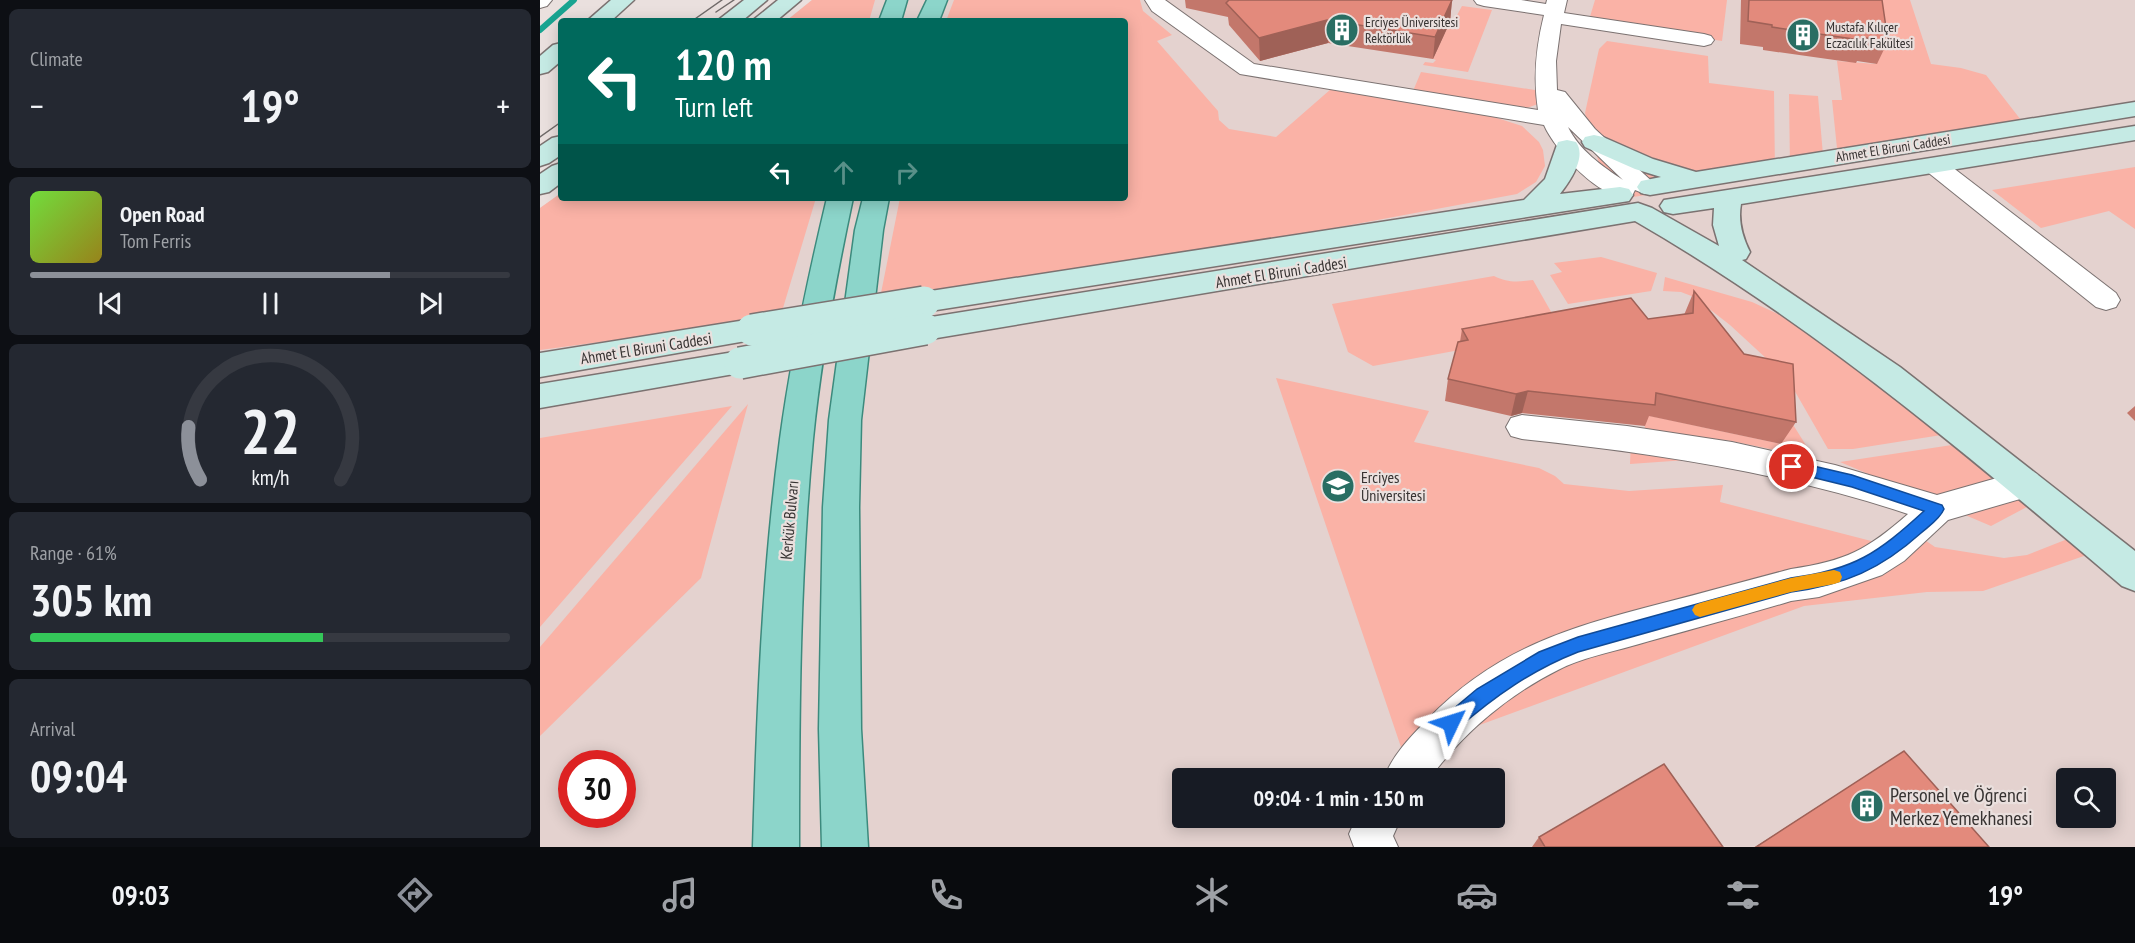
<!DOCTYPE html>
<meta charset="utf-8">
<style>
:root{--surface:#171b24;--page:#242831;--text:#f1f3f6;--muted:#9ea1a6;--line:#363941;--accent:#8c9099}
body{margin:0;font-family:"PT Sans Narrow",sans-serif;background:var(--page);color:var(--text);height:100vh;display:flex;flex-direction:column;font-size:22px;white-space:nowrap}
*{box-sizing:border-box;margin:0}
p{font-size:20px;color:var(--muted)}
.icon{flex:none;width:33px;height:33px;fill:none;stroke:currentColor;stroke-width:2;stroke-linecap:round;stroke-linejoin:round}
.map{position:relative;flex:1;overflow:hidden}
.side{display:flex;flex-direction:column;gap:9px;padding:9px;background:#0d0f14;width:540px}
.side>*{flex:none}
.guide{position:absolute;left:18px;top:18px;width:570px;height:183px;border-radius:6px;box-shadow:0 3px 15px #0003;background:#00695c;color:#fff;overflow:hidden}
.controls{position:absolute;left:1516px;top:768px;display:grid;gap:12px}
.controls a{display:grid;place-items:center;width:60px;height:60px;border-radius:6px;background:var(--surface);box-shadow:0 3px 15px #0003;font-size:30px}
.speed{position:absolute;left:18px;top:750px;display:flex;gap:12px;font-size:30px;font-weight:700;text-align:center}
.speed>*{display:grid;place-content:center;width:78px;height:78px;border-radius:50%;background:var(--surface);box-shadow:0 3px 15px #0003;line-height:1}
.speed .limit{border:9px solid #d22;background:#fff;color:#111}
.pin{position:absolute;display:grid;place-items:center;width:51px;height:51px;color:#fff;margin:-26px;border:3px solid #fff;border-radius:50%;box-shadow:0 2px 6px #0007}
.me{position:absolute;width:66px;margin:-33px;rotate:49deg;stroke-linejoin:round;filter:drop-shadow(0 0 4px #0008)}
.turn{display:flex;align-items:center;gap:21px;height:126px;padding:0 18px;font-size:27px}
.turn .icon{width:78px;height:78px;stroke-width:2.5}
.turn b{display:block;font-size:42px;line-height:51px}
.lanes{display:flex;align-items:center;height:57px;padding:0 18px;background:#0003;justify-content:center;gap:30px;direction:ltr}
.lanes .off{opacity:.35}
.big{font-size:45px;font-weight:600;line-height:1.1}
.side .card{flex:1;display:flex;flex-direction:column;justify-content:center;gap:9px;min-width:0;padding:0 21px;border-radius:9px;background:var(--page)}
.side .dial{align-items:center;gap:0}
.dial svg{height:156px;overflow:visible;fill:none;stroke:var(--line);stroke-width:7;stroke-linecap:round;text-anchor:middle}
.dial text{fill:var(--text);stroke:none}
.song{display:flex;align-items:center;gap:18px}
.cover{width:72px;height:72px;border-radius:9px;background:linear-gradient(135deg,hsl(100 70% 55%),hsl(50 70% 35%))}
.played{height:6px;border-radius:3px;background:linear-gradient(90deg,var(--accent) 75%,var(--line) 75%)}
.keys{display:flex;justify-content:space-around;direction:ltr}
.heat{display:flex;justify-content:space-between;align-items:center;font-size:33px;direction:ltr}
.charge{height:9px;border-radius:4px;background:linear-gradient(90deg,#34c759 61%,var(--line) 0)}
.trip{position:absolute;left:632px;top:768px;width:333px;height:60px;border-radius:6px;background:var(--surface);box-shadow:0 3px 15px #0003;font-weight:600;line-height:60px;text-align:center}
.dock{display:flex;height:96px;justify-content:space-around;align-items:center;background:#090b0e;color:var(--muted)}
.dock .icon{width:42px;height:42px}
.dock .current{color:var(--accent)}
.dock b{font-size:27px;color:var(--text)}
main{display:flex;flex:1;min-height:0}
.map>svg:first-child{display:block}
</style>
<main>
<section class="side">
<div class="card"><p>Climate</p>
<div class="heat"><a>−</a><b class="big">19°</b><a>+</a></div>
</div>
<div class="card">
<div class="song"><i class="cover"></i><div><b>Open Road</b><p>Tom Ferris</p></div></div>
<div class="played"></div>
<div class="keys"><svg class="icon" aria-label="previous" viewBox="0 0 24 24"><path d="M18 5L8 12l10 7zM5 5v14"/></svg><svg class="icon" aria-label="pause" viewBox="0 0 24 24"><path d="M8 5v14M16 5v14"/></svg><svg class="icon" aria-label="next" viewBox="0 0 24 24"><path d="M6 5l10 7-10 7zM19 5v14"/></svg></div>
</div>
<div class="card dial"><svg viewBox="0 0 100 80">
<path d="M14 69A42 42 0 1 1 86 69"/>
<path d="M14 69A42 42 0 0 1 8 42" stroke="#8c9099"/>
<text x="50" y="56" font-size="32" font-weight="700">22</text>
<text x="50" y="72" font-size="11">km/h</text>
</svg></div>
<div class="card"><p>Range · 61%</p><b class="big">305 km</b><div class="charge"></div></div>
<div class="card"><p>Arrival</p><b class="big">09:04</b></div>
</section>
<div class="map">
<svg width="1595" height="847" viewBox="0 0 1595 847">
<rect width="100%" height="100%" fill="#eae0de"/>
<path fill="#e4d2cf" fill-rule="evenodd" d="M272,0h1323v847h-1595v-639l21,-15v5h564v-177h-339zM32,764h50v50h-50zM642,778h312v40h-312zM1527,778h39v40h-39z"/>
<g fill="#fab2a6">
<polygon points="272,0 335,0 329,21 246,21"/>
<polygon points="414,0 600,0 603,11 632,35 617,41 678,111 679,120 689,129 736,137 791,89 954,117 982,126 999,142 1003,150 1005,166 996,182 977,194 584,267 339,303 360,198 585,198 585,21 406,21"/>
<polygon points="1055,0 1187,0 1182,41 1049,20"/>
<polygon points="1327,0 1370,0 1391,64 1421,68 1446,75 1491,133 1303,163 1298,158 1292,100 1302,100 1297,61 1336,64"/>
<polygon points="922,6 952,10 928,72 883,65 885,62 893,63 896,60 893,59 910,22 916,17"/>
<polygon points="1067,41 1168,56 1169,83 1234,91 1235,174 1087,198 1060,167 1045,113 1059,49"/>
<polygon points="881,72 1001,91 998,104 984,109 873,91"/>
<path d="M1249,94l29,2 6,71c-12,4 -21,5 -34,1z"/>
<polygon points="1595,167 1595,229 1569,211 1501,228 1452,190"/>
<polygon points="21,193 21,198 276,198 240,318 0,350 0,208"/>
<polygon points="1061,257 1117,273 1111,291 1028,304 1010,275 1022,272 1014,263"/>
<path d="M954,276c14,7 24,6 39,4l29,51 -189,35 -25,-14 -16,-48z"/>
<polygon points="1125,277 1212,302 1251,320 1414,433 1313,449 1288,449 1249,381 1228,360 1190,325 1154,297 1141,292 1123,291"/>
<polygon points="736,378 889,411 874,442 999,468 1015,476 1024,484 1089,491 1183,485 1180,502 1374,552 1376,534 1395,547 1464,558 1487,555 1525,540 1546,536 1564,549 1443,591 1387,592 1264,606 863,753"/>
<polygon points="208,404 161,578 0,736 0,647"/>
<polygon points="1240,404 1274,458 1186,440 1189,457 1090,464 1091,442 1103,444 1106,415 1241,444"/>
<polygon points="192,406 0,627 0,438"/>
<polygon points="1425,443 1500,500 1451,526 1300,462"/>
</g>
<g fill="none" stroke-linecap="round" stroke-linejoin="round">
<polyline stroke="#19a491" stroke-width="6" points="0,30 34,0"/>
<g stroke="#7b7271" stroke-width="2">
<g id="street">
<polygon points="0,0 12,0 7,6 0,8"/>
<path d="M605,0h20l89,64 284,46c-5,-33 -2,-63 6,-95l-60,-9 -7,-2 -3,-4h47l25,4 1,-4h20l-3,13 140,21 7,2 3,4 -3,4 -7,2 -143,-22 -5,37 1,29 8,2 30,37 62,57 -3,5 -9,3 -10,-4 -3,6c-30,8 -77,-46 -88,-71l-304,-51 -88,-63zM1028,127l55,53c-21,-14 -44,-30 -55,-53z"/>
<polygon points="1394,158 1403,160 1576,293 1580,300 1576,307 1566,310 1556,307 1385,170 1382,165 1385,160"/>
<path d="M982,415l105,11 105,16 103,23 102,30 88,-25 12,4 5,10 -5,10 -89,26 -44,41 -22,14 -63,22 -28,4c-53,16 -106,30 -159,45 -24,7 -51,12 -74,24 -50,25 -95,63 -128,108h-46c8,-22 26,-41 43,-58 69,-72 143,-93 236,-117 43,-11 86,-23 128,-34 55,-8 76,-19 117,-55 -125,-42 -255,-61 -386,-75l-11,-3 -5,-9 5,-9z"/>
<polygon points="816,818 861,818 853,836 858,847 814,847 809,834"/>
</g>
</g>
<g stroke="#7b7271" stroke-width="3">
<g id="secondary">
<polygon points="71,0 94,0 71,21 47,21"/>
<polygon points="204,0 227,0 202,21 177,21"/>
<polygon points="238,0 261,0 236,21 212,21"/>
<polygon points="21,43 21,61 8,72 0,74 0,56 13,45"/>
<polygon points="1595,102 1595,116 1110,195 1101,193 1097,187 1101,181 1121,177 1095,169 1045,147 1042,142 1045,137 1054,135 1063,137 1113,159 1156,172"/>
<path d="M1595,126v14l-394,64c-3,17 1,32 9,48l-4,7 -4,1 158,107 235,184v40l-13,-5c-155,-132 -310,-263 -487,-365l-710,119 -11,-3 -4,-8 4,-8 11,-3 713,-115 14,5 67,38 -6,-21 1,-17 -41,6 -9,-2 -4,-6 4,-6z"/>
<polygon points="21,136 21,155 9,163 0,166 0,146 12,138"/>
<path d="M1027,140l9,2c11,15 -6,39 -16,52l60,-7 9,2 4,6 -4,6 -705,111 -10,-3 -5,-7 5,-7 10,-3 600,-92 21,-21 13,-37z"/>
<polygon points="21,163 21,183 9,192 0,194 0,174 12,166"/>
<polygon points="212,319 223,322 227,330 223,338 0,377 0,353"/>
<polygon points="200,351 211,355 216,363 211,371 0,408 0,384"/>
</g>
</g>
<g stroke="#3c8a7d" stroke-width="3">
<g id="primary">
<polygon points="347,0 367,0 361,21 339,21"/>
<polygon points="387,0 407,0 399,21 377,21"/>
<path d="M287,198h26c-17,80 -32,160 -40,241 -13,136 -14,272 -14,408h-46c4,-136 9,-273 27,-408 11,-82 28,-161 47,-241z"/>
<polygon points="323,198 349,198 343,230 321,420 319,507 321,729 328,847 282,847 279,729 283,507 289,420 315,230"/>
</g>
</g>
<use href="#street" fill="#fff" fill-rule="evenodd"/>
<use href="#secondary" fill="#c5eae4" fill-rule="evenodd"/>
<use href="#primary" fill="#8cd5ca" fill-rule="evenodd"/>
<g stroke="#706a69" stroke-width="1.5">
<polyline points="176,12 194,0"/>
<polyline points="152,21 182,0"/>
<polyline points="0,137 21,122"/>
</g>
<g stroke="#7b7271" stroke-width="34" stroke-linecap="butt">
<g id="secondary-bridge">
<polyline points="212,330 384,302"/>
<polyline points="200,363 385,329"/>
</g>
</g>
<use href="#secondary-bridge" stroke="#c5eae4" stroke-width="31"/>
</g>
<g fill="#c3776b">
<polygon points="645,0 912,0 910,22 893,59 788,43 720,61 689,25 688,17 646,8"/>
<polygon points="1201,0 1342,0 1348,41 1337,64 1317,61 1316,63 1223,50 1223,47 1200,44"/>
<polygon points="1154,291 1256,422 1241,444 1109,416 1105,426 982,413 971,416 905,401 908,379 920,342 922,329 1108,319 1144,315"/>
<polygon points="1595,406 1595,421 1587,413"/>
<polygon points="1364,751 1449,847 1215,847 1341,766"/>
<polygon points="999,837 1183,847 992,847"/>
</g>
<g fill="#9f6157">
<polygon points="912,0 910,22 893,59 895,37"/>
<polygon points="787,20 788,43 720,61 719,38"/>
<polygon points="988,391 982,413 971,416 976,394"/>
</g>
<g fill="#e38a7c" stroke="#9f6157" stroke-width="1.5">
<polygon points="689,0 912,0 895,37 787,20 719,38 686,3"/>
<polygon points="1209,0 1342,0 1348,41 1327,38 1327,41 1232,27 1232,25 1208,21"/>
<polygon points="1154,291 1204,354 1253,364 1256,422 1116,393 1115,405 988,391 976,394 908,379 918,342 928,340 922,329 1091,298 1108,319 1153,313"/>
<polygon points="1364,751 1449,847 1216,847"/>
<polygon points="1124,764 1183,847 1005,847 999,837"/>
</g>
<path fill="#1a73e8" stroke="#114b97" stroke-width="1.5" d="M1252,461l60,14 90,30 2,4c-4,10 -15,17 -23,24 -40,36 -76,52 -130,59l-213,60c-46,18 -83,44 -121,77l-6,2 -6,-2 -3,-6 3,-7 32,-27 62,-37 39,-15 213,-59c63,-8 87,-25 133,-67l-72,-24 -65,-16 -2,-4 2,-4z"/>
<polygon fill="#f59e0b" points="1294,570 1300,572 1302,577 1300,582 1294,584 1251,592 1160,617 1155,615 1152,610 1155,605 1160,603 1251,578"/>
<defs>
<g id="building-disc" transform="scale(1.725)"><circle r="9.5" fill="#296e63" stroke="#eae0de"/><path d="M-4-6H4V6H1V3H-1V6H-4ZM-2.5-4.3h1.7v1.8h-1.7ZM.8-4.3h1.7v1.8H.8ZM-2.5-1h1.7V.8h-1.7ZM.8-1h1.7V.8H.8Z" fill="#fff"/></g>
<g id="university-disc" transform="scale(1.725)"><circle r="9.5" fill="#296e63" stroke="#eae0de"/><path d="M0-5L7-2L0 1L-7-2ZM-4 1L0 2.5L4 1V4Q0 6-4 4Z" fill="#fff"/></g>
</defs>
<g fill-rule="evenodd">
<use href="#building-disc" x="802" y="30"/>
<use href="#building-disc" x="1263" y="35"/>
<use href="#university-disc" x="798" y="486"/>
<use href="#building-disc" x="1327" y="806"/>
</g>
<g text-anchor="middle" stroke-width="4.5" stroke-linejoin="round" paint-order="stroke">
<g font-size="14" fill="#373332" stroke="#eae0de" text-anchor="start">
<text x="825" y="27">Erciyes Üniversitesi<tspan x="825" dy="16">Rektörlük</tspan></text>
<text x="1286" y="32">Mustafa Kılıçer<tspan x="1286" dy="16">Eczacılık Fakültesi</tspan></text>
</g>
<g font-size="14" fill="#373332" stroke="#eae0de">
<text transform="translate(1353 148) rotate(-9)" y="5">Ahmet El Biruni Caddesi</text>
</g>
<g font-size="16" fill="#373332" stroke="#eae0de">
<text transform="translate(741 272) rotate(-9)" y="6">Ahmet El Biruni Caddesi</text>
<text transform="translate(106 348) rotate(-9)" y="6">Ahmet El Biruni Caddesi</text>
<text transform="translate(249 520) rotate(-85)" y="6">Kerkük Bulvarı</text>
</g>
<g font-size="16" fill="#373332" stroke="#eae0de" text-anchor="start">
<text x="821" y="483">Erciyes<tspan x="821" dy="18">Üniversitesi</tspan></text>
</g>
<g font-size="20" fill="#373332" stroke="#eae0de" text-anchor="start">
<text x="1350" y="802">Personel ve Öğrenci<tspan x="1350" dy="23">Merkez Yemekhanesi</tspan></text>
</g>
</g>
</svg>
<div class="controls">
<a><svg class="icon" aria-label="search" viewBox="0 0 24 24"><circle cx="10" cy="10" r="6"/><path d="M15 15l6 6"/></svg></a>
</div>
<div class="speed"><div class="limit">30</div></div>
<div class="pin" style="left:1252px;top:467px;background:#d93025"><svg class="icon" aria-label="arrive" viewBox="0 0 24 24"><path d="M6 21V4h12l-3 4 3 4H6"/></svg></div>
<svg class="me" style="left:911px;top:723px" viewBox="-20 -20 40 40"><path d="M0-17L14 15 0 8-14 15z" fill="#1a73e8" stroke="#fff" stroke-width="4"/></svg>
<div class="trip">09:04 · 1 min · 150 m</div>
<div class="guide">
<div class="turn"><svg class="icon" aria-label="left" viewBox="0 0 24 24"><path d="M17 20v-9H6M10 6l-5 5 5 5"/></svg><div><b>120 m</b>Turn left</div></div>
<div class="lanes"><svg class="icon" aria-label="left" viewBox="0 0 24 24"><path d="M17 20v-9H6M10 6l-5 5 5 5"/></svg><svg class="icon off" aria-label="ahead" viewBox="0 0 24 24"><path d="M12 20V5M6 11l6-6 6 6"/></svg><svg class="icon off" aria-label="right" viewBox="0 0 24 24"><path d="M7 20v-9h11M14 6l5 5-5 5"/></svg></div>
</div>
</div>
</main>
<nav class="dock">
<b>09:03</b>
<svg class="icon current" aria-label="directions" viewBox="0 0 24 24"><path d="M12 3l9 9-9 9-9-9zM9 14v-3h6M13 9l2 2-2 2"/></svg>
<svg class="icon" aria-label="music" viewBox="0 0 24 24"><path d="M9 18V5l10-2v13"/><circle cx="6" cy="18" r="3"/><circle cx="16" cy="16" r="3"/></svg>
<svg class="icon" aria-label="phone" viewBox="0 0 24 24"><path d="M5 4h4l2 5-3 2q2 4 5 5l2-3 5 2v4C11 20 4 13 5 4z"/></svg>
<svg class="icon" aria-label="climate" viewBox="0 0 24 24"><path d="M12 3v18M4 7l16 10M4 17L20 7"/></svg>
<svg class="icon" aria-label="car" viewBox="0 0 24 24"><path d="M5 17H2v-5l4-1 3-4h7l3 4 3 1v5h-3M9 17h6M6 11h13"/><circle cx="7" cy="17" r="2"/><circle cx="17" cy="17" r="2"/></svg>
<svg class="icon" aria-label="filters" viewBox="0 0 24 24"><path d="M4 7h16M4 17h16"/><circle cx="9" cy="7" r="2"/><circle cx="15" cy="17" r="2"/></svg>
<b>19°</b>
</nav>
